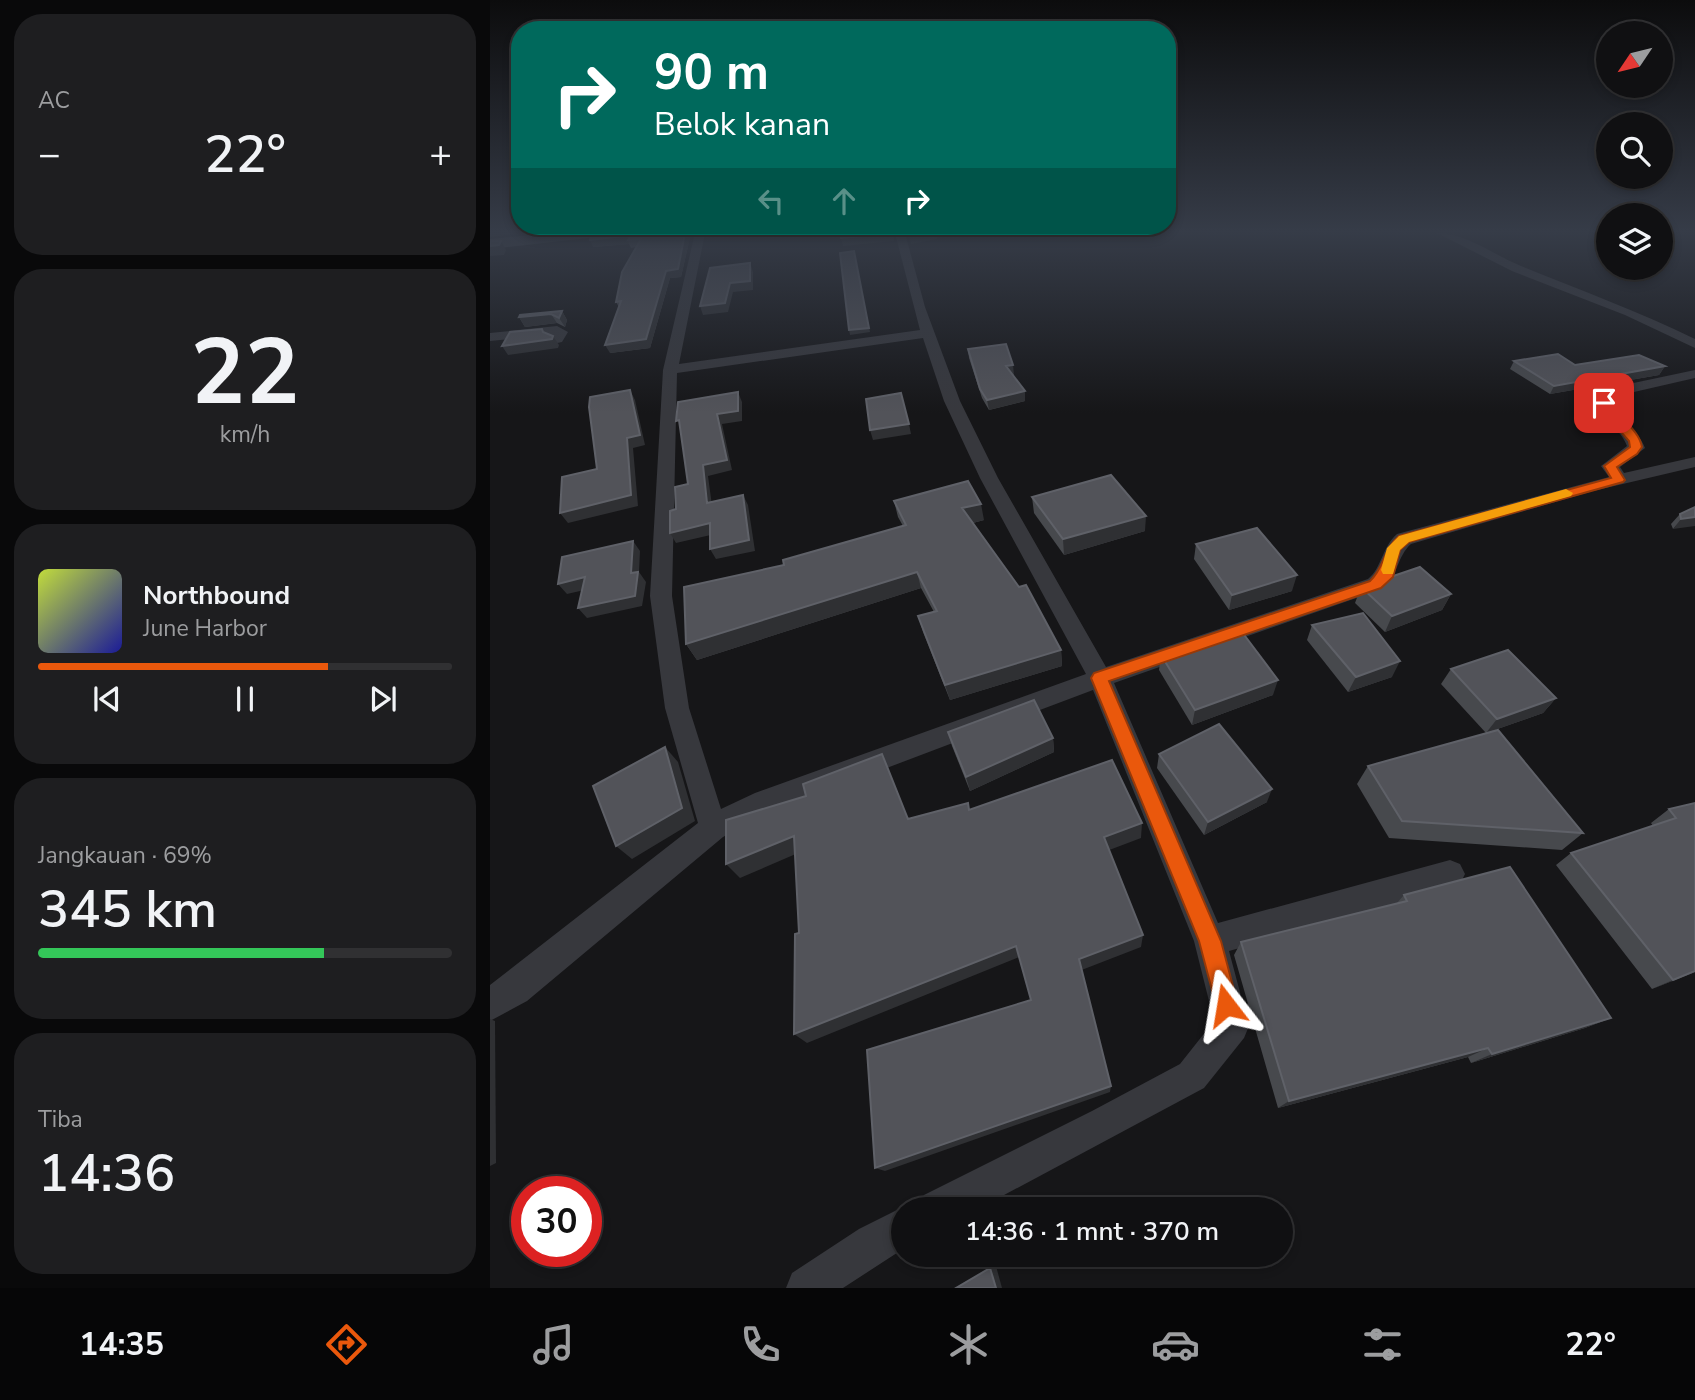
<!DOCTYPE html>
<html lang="id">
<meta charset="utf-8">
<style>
:root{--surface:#101012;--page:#1e1e20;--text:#f1f3f6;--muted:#9c9d9f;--line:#303032;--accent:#ea580c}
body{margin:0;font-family:"Nunito Sans",sans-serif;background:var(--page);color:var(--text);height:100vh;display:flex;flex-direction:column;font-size:26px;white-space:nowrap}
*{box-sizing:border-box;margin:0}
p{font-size:23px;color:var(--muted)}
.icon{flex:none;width:38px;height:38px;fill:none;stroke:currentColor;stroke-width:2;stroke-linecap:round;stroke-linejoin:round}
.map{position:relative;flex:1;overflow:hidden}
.sheet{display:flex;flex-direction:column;gap:14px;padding:14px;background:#09090a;width:490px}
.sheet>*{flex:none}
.top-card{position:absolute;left:21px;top:21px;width:665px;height:214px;border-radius:28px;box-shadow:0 4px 10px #0003,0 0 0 2px var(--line);background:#00695c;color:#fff;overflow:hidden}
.needle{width:46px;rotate:235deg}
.fabs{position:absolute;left:1106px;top:21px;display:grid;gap:14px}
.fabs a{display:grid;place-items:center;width:77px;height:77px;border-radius:50%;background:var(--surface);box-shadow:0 4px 10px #0003,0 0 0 2px var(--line);font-size:35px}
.speed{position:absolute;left:21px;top:1176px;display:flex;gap:14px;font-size:35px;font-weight:700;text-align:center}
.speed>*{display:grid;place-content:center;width:91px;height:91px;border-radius:50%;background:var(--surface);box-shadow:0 4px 10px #0003,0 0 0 2px var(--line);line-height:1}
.speed .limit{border:10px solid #d22;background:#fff;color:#111}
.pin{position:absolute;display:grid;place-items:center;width:60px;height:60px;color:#fff;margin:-30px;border-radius:14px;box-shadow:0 4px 10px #0006}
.me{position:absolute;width:77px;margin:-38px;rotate:346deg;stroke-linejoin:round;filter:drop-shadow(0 0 5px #0008)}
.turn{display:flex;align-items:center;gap:24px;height:147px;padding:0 28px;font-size:32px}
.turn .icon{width:91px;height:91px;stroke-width:2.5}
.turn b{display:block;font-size:49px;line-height:60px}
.lanes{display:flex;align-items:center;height:66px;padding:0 28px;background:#0003;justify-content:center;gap:35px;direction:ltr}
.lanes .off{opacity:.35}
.big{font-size:52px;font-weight:600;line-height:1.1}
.sheet .card{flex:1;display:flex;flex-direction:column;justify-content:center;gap:10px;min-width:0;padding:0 24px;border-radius:28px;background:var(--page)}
.sheet .dial{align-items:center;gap:0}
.dial b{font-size:91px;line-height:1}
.song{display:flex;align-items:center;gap:21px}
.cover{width:84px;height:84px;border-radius:10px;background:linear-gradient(135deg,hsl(70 70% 55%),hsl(240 70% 35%))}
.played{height:7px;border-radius:4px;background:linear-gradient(90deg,var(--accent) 70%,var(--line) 70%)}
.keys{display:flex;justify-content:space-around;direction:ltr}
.heat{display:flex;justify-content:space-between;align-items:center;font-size:38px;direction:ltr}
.charge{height:10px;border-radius:5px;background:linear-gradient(90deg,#34c759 69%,var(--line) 0)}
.trip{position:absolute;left:401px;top:1197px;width:402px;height:70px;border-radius:35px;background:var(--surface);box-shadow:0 4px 10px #0003,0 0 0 2px var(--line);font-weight:600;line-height:70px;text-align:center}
.menu{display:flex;height:112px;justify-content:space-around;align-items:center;background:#060607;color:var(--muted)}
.menu .icon{width:49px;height:49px}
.menu .selected{color:var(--accent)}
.menu b{font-size:32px;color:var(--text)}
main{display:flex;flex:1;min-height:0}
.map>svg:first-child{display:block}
</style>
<main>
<section class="sheet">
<div class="card"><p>AC</p>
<div class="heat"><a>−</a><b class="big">22°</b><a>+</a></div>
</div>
<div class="card dial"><b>22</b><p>km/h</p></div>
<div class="card">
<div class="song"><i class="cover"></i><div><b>Northbound</b><p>June Harbor</p></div></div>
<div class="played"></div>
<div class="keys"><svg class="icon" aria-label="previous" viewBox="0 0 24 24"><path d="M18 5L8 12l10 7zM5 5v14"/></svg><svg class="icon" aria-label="pause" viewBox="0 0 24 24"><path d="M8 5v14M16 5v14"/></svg><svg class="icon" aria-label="next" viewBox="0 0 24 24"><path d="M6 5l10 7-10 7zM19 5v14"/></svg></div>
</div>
<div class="card"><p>Jangkauan · 69%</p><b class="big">345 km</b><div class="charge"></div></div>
<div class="card"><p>Tiba</p><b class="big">14:36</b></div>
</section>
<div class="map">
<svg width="1205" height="1288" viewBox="0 0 1205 1288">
<rect width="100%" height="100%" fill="#161618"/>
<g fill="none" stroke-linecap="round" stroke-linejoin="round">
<g fill="#37383d" fill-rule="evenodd">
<path d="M205,233h10l-26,131 241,-34 -25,-97h10l20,74 35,94 38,77 108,189 262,-88c14,-11 14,-32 29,-45l212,-57 -8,-11 26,-20c-6,-18 -27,-26 -30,-46l27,-15 71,-15v8l-61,14 -21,10c5,18 25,27 32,46l-25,19 4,6 71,-16v10l-102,24 -182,53c-14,12 -13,33 -29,45l-268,94 104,240 232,-63 10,4 5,10 -5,10 -10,4 -221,63 20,75 -5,12 -40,50 -226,121h-59l5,-14 168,-84 88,-47 34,-43 -20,-80 -101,-251 -328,124 -42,23 -196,164 -37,20v-36l208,-162 -33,-115 -15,-112 13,-226zM433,338l21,63 36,77 106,196 -331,119 -34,16 -32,-101 -17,-112 5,-223z"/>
<path d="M947,233c29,0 57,22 84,33 59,24 117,45 174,73v9l-70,-33 -113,-44z"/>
<polygon points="67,326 78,332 72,342 67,343 60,339 63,335 0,341 0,333"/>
<polygon points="413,1207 418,1209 413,1209 413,1249 353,1288 296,1288 302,1273 369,1229"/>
</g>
<polygon fill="#45474d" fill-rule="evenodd" points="62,233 114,233 107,237 0,249 0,239"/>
</g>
<g fill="#47494d">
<polygon points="102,233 201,233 191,277 180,278 160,348 120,353 129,307 126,302 147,247 141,248 139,244 103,247"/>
<polygon points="72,311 77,320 75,327 67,323 35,327 29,317"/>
<polygon points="478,349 524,375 523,375 535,391 535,401 499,410 492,398 479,358"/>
<polygon points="1024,361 1085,365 1175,366 1169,375 1060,394 1020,369"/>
<polygon points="542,497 655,531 574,555 544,513"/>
<polygon points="404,501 494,520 483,523 571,650 572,666 460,700 433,632 428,616 444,612 431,588 207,660 196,644 294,565 413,526 408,517"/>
<polygon points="1205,507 1183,529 1181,524 1190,514"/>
<polygon points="706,544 802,591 739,610 704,559"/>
<polygon points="871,587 961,594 952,610 895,632 865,603"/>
<polygon points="822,625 902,677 858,692 817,640"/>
<polygon points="671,655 783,695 702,725 669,670"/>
<polygon points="961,669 1066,698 1053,713 996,733 951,684"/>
<polygon points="458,732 563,738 564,752 480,791 462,746"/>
<polygon points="669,754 777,802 714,835 667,768"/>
<polygon points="878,766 1093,833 1072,850 899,838 867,784"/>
<polygon points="1205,803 1205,972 1162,989 1066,865 1081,853 1163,826 1161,823 1179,809"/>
<polygon points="914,895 1121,1018 1095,1028 981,1063 978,1057 788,1108 744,955 751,942 906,904"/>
</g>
<g fill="#2f3033">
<polygon points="0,233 24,233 23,234 0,237"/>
<polygon points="195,233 201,233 191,277 180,278 160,348 120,353 115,345 176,271"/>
<polygon points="403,233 404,241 353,246 351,238"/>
<polygon points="438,233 446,233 447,239 421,244 419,236"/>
<polygon points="141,235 138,240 139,244 103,247 100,240"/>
<polygon points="11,241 16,250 14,255 0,256 0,246"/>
<polygon points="365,255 380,332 360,335 359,330"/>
<polygon points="260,263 263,272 263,290 243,292 238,312 213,315 210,306 240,283"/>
<polygon points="72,311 77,320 75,327 69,318"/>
<polygon points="61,314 67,323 35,327 29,317"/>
<polygon points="52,329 58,339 63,336 69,345 68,348 18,355 12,346 53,332"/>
<polygon points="523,365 524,375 517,376 516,366"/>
<polygon points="1175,366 1169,375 1060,394 1064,386"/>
<polygon points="140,390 145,400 155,445 143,448 148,506 78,523 70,513 137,438"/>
<polygon points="535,391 535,401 499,410 497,400"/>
<polygon points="248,392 252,402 252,421 232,424 242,470 218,476 223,513 217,503 213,465 227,414"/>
<polygon points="419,424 421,434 383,440 380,430"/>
<polygon points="253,495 258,505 265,551 226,559 220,549"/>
<polygon points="491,504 494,520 475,525 472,508"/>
<polygon points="656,516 655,531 574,555 573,539"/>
<polygon points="1205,517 1205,526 1183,529 1191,519"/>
<polygon points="220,523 225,534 186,543 180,533"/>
<polygon points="143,541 150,551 149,572 156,582 152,606 97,618 88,608 141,573"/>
<polygon points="427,572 431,588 207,660 196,644"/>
<polygon points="807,575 802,591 739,610 742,595"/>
<polygon points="95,577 103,588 77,594 68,584"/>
<polygon points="961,594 952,610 895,632 902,616"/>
<polygon points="571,650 572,666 460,700 455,685"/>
<polygon points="910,661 902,677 858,692 866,677"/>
<polygon points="788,680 783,695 702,725 705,710"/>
<polygon points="1066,698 1053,713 996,733 1007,719"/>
<polygon points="563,738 564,752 480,791 476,777"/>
<polygon points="175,747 188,762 205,821 142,859 126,846"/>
<polygon points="782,789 777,802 714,835 718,822"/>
<polygon points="652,823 651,838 614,852 614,837"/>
<polygon points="304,836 315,850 250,878 236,864"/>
<polygon points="653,935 651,947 589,971 589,959"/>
<polygon points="526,946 529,957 317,1043 304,1034"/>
<polygon points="1205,971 1205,972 1162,989 1183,980"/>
<polygon points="1121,1018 1095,1028 981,1063 1002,1054"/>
<polygon points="0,1019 5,1021 6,1163 0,1166"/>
<polygon points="998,1048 978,1057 788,1108 799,1101"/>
<polygon points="621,1086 620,1092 395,1171 385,1168"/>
<polygon points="506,1266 512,1288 506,1288 500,1268"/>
</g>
<g fill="#525359" stroke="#5f6168" stroke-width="2">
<polygon points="102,233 195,233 188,269 176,271 156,339 115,345 131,301 126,302 132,272 151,239 138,240 141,235 100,240"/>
<polygon points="350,233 403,233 351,238"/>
<polygon points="418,233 438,233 419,236"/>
<polygon points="0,241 11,241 9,245 0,246"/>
<polygon points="364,251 379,328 359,330 350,253"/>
<polygon points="260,263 260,281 240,283 235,303 210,306 220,268"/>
<polygon points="72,311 69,318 61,314 29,317 30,315"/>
<polygon points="52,329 53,332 63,336 62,339 12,346 20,332"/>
<polygon points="516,344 523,365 516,366 535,391 497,400 490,389 478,349"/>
<polygon points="1068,354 1085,365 1149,355 1175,366 1064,386 1024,361"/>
<polygon points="140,390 150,435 137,438 141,495 70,513 72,477 107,469 99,407 100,397"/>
<polygon points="248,392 248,411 227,414 237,460 213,465 217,503 253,495 259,540 220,549 220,523 180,533 180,511 186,509 185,487 198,484 189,420 186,421 188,402"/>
<polygon points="411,393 419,424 380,430 376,399"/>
<polygon points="621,475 656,516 573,539 542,497"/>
<polygon points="478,481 491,504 472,508 529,587 536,585 571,650 455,685 428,616 447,611 427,572 196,644 194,587 294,565 293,560 416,525 404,501"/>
<polygon points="1205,507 1205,517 1191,519 1190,514"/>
<polygon points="767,528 807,575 742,595 706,544"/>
<polygon points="143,541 141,573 148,572 145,596 88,608 95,577 68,584 72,557"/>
<polygon points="930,567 961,594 902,616 871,587"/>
<polygon points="873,613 910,661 866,677 822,625"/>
<polygon points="749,628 788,680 705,710 671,655"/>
<polygon points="1018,650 1066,698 1007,719 961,669"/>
<polygon points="544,700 563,738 476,777 458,732"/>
<polygon points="729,724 782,789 718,822 669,754"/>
<polygon points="1008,730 1093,833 912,821 878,766"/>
<polygon points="175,747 192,808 126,846 103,786"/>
<polygon points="392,754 418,819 478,803 479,810 622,760 652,823 614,837 653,935 589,959 621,1086 385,1168 377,1050 541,1000 526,946 304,1034 305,934 309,933 304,836 236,864 236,820 316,796 313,784"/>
<polygon points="1205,803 1205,971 1183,980 1081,853 1186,818 1179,809"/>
<polygon points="1020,867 1121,1018 1002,1054 998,1048 799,1101 751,942 917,901 914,895"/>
<polygon points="500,1268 506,1288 466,1288"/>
</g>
<linearGradient id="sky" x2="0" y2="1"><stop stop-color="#0c0c0d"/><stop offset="0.56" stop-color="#363c48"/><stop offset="1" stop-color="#363c48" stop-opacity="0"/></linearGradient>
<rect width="1205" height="413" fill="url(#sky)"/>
<path fill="#ea580c" stroke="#983908" stroke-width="2" d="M1111,400h7c9,17 31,29 34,47l-5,7 -20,13 8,13 -2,2 -214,60 -9,8 -7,27 -12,11 -272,93 112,260 17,64 -4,8 -8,3 -8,-3 -19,-72 -108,-263 3,-5 276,-92c15,-14 13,-32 29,-45l212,-58 -7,-12 26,-19 -1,-6 -25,-28 -5,-10z"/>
<polygon fill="#f59e0b" points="1076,489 1083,493 1081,496 919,542 910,550 903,574 893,574 891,570 897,548 909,536"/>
</svg>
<div class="fabs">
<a><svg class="needle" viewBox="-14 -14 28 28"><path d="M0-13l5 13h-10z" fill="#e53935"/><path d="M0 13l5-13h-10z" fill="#9c9d9f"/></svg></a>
<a><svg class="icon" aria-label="search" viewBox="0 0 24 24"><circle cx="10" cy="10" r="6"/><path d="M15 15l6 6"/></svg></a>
<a><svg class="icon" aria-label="layers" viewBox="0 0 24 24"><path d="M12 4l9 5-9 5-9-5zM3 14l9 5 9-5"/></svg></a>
</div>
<div class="speed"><div class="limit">30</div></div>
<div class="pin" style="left:1114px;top:403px;background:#d93025"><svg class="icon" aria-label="arrive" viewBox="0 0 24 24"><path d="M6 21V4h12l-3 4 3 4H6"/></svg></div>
<svg class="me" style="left:736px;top:1005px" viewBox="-20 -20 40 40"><path d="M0-17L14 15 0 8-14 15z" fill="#ea580c" stroke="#fff" stroke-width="4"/></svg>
<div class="trip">14:36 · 1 mnt · 370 m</div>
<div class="top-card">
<div class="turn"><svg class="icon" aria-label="right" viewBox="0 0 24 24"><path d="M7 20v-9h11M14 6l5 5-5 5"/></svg><div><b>90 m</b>Belok kanan</div></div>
<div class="lanes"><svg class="icon off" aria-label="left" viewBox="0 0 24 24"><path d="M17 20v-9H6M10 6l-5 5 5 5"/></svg><svg class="icon off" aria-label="ahead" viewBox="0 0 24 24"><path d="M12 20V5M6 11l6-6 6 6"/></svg><svg class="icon" aria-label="right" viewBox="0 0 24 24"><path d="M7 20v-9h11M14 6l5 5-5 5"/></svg></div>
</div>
</div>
</main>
<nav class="menu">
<b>14:35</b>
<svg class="icon selected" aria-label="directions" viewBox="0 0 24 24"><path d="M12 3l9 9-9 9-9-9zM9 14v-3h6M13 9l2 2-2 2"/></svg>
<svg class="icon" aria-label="music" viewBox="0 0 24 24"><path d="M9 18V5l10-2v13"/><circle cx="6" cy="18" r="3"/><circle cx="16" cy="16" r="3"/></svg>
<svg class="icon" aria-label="phone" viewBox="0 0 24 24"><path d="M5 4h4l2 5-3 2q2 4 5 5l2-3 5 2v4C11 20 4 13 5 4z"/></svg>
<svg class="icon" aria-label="climate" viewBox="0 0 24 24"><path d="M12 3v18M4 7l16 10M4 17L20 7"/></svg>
<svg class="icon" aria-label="car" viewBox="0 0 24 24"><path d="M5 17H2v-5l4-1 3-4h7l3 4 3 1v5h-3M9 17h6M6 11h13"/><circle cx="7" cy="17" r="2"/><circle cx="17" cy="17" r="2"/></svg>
<svg class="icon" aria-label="filters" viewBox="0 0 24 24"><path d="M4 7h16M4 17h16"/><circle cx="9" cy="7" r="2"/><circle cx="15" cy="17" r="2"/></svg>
<b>22°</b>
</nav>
